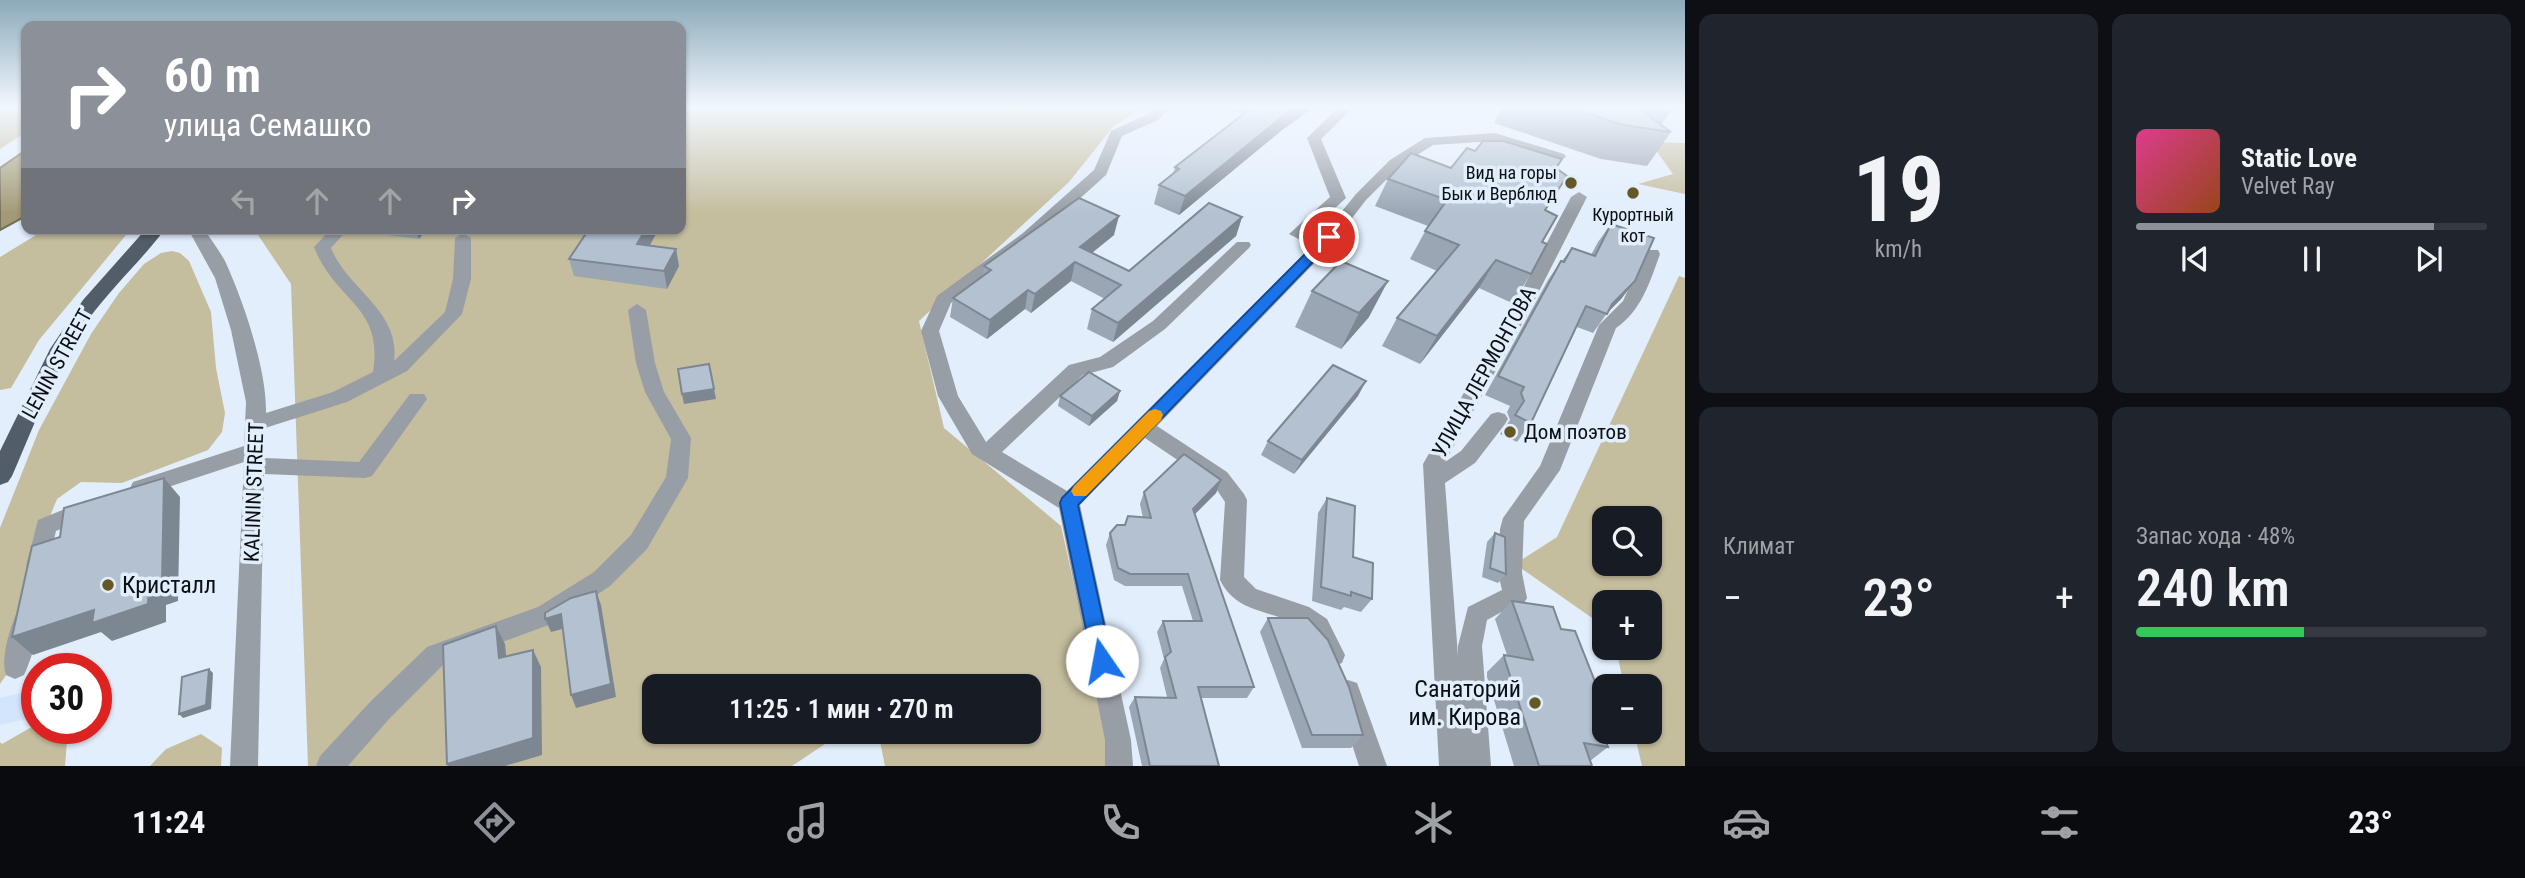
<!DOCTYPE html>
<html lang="ru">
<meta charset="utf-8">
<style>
:root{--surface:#171b24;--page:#20242c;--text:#f1f3f6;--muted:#9ea1a6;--line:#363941;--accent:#8c9099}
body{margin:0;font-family:"Roboto Condensed",sans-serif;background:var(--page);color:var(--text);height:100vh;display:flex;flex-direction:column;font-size:26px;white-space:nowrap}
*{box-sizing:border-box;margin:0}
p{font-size:23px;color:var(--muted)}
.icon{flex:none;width:38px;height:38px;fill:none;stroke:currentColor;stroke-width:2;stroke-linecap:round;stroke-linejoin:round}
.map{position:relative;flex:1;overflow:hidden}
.sheet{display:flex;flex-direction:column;gap:14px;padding:14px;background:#0d0f14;width:840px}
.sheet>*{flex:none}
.banner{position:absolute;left:21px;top:21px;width:665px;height:214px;border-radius:14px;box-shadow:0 2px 5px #0004;background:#8c9099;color:#fff;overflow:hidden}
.tools{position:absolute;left:1592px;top:506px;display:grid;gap:14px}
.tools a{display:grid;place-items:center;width:70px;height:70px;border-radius:14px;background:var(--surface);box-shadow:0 2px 5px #0004;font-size:35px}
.speed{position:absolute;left:21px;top:653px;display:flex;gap:14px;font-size:35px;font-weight:700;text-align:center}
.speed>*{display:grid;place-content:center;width:91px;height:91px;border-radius:50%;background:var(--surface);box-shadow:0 2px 5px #0004;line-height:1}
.speed .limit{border:10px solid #d22;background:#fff;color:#111}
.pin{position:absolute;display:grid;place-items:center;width:60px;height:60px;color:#fff;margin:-30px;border:4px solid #fff;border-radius:50%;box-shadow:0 2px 7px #0007}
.me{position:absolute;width:77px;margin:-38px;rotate:348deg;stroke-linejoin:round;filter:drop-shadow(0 0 5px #0008)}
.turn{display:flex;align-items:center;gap:24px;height:147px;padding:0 28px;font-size:32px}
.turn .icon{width:91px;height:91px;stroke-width:2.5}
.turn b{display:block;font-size:49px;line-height:60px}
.lanes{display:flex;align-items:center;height:66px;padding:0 28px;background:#0003;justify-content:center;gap:35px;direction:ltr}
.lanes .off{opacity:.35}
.big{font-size:52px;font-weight:600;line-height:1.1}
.sheet .card{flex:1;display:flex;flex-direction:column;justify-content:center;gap:10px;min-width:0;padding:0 24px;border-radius:14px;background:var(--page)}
.sheet .dial{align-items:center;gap:0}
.dial b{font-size:91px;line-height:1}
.song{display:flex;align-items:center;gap:21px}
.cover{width:84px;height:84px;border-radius:10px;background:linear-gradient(135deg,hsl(330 70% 55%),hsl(20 70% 35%))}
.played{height:7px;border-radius:4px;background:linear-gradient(90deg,var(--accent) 85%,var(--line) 85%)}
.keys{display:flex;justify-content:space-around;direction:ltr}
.heat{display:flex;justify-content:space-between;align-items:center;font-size:38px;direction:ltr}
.charge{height:10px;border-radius:5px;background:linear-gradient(90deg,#34c759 48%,var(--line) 0)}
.sheet .tiles{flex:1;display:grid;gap:14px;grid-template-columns:repeat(2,1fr)}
.trip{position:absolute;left:642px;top:674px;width:399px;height:70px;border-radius:14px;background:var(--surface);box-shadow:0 2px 5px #0004;font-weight:600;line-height:70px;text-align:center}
.tabs{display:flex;height:112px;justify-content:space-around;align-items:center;background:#090b0e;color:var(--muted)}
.tabs .icon{width:49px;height:49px}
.tabs .on{color:var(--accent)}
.tabs b{font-size:32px;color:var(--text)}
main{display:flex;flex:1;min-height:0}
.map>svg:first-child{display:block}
</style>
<main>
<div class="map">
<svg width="1685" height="766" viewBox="0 0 1685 766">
<rect width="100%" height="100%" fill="#e2eefc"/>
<polygon fill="#d2e5fd" points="37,689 35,717 0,725 0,698"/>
<g fill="#c4bd9e" fill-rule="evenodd">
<polygon points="0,106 26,106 26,132 0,149"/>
<polygon points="681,106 1144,106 1113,127 1069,182 919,321 944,428 1061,526 1109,742 1107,766 885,766 878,732 1029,732 1029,686 654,686 654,732 843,732 792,766 308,766 291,284 254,229 681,229"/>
<polygon points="1650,142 1685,143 1685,194 1638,184 1673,174"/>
<polygon points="46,229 131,229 39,340 11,388 0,390 0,257"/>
<polygon points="172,251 180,253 189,261 211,312 216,368 225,413 222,432 208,450 122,483 81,482 57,499 29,568 9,671 0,684 0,528 39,430 91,334 119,293 144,264 161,253"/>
<path d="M1679,276l6,2v488h-43l-8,-34h16v-46h-26l-8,-38h34v-46h-45v25l-90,-63 42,-27zM1605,518h45v46h-45z"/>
<polygon points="37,724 37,728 68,728 65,766 0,766 0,742 2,744"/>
<polygon points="201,734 222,748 221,766 150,766 166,749"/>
</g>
<polygon fill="#a29a76" stroke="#747059" stroke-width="2" points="26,150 26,216 0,230 0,168"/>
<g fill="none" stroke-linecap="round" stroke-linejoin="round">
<g fill="#989ea5" fill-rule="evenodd">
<path d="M1157,106h15l-14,14 -36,16 -16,39 -71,64 -84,64 -12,28 19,65 28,46 83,-77 31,-8 53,-36 84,-79h12l2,3 -2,3 -84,81 -52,38 -30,8 -81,77 65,39 245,-245 -23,-12 41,-37 -23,-59 31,-30 -1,-2h13l2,3 -31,30 25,59 -38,35 12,5 36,-44 34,-34 35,-22 70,-5 69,21 2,3 -7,4 -65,-20 -61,4 -33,21 -34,34 -37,48 -172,178 70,46 17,22 3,6 -3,77 12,12 53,18 18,12 18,36 -3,8 -9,3 -9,-3c-4,-9 -9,-22 -16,-29 -26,-27 -69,-15 -88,-54l5,-78 -12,-18 -68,-46 -65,67 51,235 2,26h-28v-26l-46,-232 -87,-54 -34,-58 -17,-65 16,-35 86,-63 71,-63 17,-39 37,-17z"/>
<path d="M1579,192l8,5 -57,112 -85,153 16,-11 30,-37 7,-2 7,2 3,5 -3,5 -30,39 -30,20 13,173v-10l10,-39 34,-17 -4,-17 2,-44 3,-11 37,-52 59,-141 24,-24 23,-51h12l2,4c-10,28 -19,57 -44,74l-56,142 -36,51 -2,52 5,25 -4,7 -16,4 -20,11 -5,26 9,120h-52l-16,-302 89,-155 59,-112z"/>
<path d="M188,229h16c7,11 15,21 21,32 18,39 42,109 41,152l67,-21 40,-20c11,-67 -38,-70 -59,-125l17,-18h17l-17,19c16,41 70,63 63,113l51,-49 8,-33 2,-41 8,-5 8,5v41l-9,35 -55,57 -60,31 -82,26v30l94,4 51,-68h14l3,5 -55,77 -7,2 -101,-4 -6,292h-28l14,-304 -103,34 -8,-2 -3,-6 3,-6 111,-36 2,-44 -15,-72 -16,-52z"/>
<polygon points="637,304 646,310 655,363 664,392 691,438 688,478 647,549 610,586 554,623 445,663 389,719 348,766 316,766 320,756 371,701 427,647 538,607 594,572 631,535 666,477 671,439 645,392 636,363 628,310"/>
<polygon points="87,500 95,503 98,509 95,515 56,531 46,573 38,576 30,573 26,566 38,520"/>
<path d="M26,609l9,3c7,16 -4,48 -11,63l-9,4 -9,-4c-6,-16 4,-47 11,-63z"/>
<polygon points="1348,680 1357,683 1387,766 1359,766 1335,692 1339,683"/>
</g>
<path fill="#535d69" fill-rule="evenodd" d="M146,229h19c-24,32 -54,59 -77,91 -33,47 -53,104 -76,156l-4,6 -8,3v-34l50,-102 33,-49z"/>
</g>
<g fill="#9aa6b4">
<polygon points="1221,106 1316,106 1282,130 1179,215 1154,204 1159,185 1173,174 1175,167 1243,115"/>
<polygon points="1503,106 1674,106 1661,125 1671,132 1647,166 1601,159 1494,123"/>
<polygon points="1475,151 1557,168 1546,210 1542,242 1531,274 1512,303 1479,288 1420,364 1382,346 1397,318 1437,271 1410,259 1428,226 1375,206 1388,179 1451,168"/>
<polygon points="1242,217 1236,236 1113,342 1087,329 1092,309 1105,299 1071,281 1031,313 1025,309 987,339 950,317 953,298 983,276 984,266 1114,235 1092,253 1129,271"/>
<polygon points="1611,224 1635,281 1621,299 1608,312 1593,333 1577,327 1531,423 1517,442 1500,434 1510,420 1507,412 1510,406 1485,395 1548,280 1561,261 1562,261 1572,248 1591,255 1598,242"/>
<polygon points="353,229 427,229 419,239 354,231"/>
<polygon points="589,229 655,229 656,234 650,245 676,249 679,266 667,289 574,276 569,259"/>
<polygon points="1312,291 1369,317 1341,349 1295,327"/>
<polygon points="1120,391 1117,401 1089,426 1058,406 1060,396"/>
<polygon points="1358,396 1294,474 1261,455 1268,441"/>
<polygon points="1221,480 1216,493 1195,514 1254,687 1247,698 1201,698 1219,766 1142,766 1129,707 1135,697 1167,697 1160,668 1164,659 1157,632 1163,621 1193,621 1182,586 1125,586 1114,580 1106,545 1110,533 1143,518 1140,504 1144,492"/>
<polygon points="1327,498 1372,599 1361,612 1344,607 1341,610 1312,601 1318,513"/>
<polygon points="1495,533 1506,574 1498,583 1482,577 1487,542"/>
<polygon points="1512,601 1561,629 1605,707 1605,716 1598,721 1608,747 1590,761 1592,766 1514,766 1487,677 1487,672 1504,655 1507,655 1495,619"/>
<polygon points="1268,618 1363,735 1351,748 1302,748 1260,632"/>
</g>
<g fill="#7d8792">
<polygon points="1297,106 1316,106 1282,130 1179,215 1185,196 1288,112"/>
<polygon points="1119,216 1114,235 1078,264 1080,247"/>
<polygon points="1242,217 1236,236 1113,342 1118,323"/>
<polygon points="415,229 427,229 419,239"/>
<polygon points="646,229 655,229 656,234 641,261 637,244"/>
<polygon points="676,249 679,266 667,289 664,271"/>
<polygon points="1496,260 1479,288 1420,364 1437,336"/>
<polygon points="1075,262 1071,281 1031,313 1035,294"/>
<polygon points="1388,281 1369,317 1341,349 1359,313"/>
<polygon points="1635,281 1621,299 1606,314 1612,304"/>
<polygon points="1028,290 1025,309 987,339 990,320"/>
<polygon points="1366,381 1358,396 1294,474 1302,460"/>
<polygon points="714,389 716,399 684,404 682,394"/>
<polygon points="1120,391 1117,401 1089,426 1092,416"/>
<polygon points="164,478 180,497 178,601 166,605 166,622 112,641 101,632 33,655 12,637"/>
<polygon points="1221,480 1216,493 1188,521 1193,509"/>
<polygon points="596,591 601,605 616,697 576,708 571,695"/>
<polygon points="561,614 566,628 551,632 545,619"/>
<polygon points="496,626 505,644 508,675 499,658"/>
<polygon points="533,650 541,667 542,755 505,766 448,766 447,764"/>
<polygon points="209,669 213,673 211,709 183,718 179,714"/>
</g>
<g fill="#b3c1d1" stroke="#7d8792" stroke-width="2">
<polygon points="1254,106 1297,106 1288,112 1185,196 1159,185 1179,169 1175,167"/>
<polygon points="1564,106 1635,106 1671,132 1623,125"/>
<polygon points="1483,141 1503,141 1562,159 1556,168 1567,176 1545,210 1557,216 1542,242 1547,244 1531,274 1496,260 1437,336 1397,318 1459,245 1425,231 1447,200 1388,179 1411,153 1451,168 1467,148 1475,151"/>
<polygon points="1079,198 1119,216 1080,247 1129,271 1209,203 1242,217 1118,323 1092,309 1121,285 1075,262 1035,294 1028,290 990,320 953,298 991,270 984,266"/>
<polygon points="1611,224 1654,238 1635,281 1612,304 1607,314 1586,306 1531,423 1515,415 1524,401 1521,393 1524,387 1498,376 1561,261 1564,262 1572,248 1595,256"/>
<polygon points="589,229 646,229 637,244 676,249 664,271 569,259"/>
<polygon points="1341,261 1388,281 1359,313 1312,291"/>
<polygon points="709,364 714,389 682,394 678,369"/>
<polygon points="1333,365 1366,381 1302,460 1268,441"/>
<polygon points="1089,372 1120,391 1092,416 1060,396"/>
<polygon points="1184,454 1221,480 1193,509 1254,687 1198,687 1219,766 1150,766 1135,697 1176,698 1165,657 1171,652 1163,621 1202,621 1188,574 1130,574 1118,568 1110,533 1117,525 1125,525 1128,516 1151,518 1144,492"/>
<polygon points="164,478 162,583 149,587 148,604 92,623 94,610 12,637 32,546 60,537 64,508"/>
<polygon points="1327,498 1355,506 1353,557 1373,563 1372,599 1351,592 1351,596 1321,587"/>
<polygon points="1495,533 1505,537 1506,574 1490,568"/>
<polygon points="596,591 611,684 571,695 561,614 545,619 545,613 571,598"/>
<polygon points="1512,601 1553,607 1561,629 1575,631 1605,707 1605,714 1594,711 1608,747 1584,743 1592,766 1539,766 1505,660 1504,655 1533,660"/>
<polygon points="1268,618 1308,618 1328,640 1349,687 1363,735 1312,735"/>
<polygon points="496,626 499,658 533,650 533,738 447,764 443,645"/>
<polygon points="209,669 206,705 179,714 182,677"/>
</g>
<linearGradient id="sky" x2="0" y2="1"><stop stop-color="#8caaba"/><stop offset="0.5" stop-color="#f2f7fe"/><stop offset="1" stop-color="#f2f7fe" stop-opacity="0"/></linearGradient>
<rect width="1685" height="214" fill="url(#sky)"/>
<polygon fill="#1a73e8" stroke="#114b97" stroke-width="2" points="1329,233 1334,235 1334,240 1078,505 1112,661 1109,668 1102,671 1094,668 1060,503 1062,498 1324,235"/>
<polygon fill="#f59e0b" points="1155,409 1161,411 1163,415 1161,420 1086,496 1074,496 1071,491 1074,486 1149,411"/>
<g fill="#645926" stroke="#e2eefc" stroke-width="2.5">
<circle cx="1571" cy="183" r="7"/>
<circle cx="1633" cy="193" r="7"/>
<circle cx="1510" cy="432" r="7"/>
<circle cx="108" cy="585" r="7"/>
<circle cx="1535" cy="703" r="7"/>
</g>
<g text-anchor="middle" stroke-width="7" stroke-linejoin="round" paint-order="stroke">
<g font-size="18" fill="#0a0f14" stroke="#e2eefc" text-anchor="end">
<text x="1557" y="179">Вид на горы<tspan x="1557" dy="21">Бык и Верблюд</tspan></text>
<text x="1633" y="221" text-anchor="middle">Курортный<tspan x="1633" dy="21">кот</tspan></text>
</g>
<g font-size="21" fill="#0a0f14" stroke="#e2eefc">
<text transform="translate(57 364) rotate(-61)" y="7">LENIN STREET</text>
<text transform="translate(1484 372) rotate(-61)" y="7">УЛИЦА ЛЕРМОНТОВА</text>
<text transform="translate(254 492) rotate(-88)" y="7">KALININ STREET</text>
</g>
<g font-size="21" fill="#0a0f14" stroke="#e2eefc" text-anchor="start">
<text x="1524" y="439">Дом поэтов</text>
</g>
<g font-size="24" fill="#0a0f14" stroke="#e2eefc" text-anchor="start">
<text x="122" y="593">Кристалл</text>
<text x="1521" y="697" text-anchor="end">Санаторий<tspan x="1521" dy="28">им. Кирова</tspan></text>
</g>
</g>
</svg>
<div class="tools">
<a><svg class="icon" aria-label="search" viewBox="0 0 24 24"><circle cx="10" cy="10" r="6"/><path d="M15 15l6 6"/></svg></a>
<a>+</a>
<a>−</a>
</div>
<div class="speed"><div class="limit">30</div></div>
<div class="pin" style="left:1329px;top:237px;background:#d93025"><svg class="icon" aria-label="arrive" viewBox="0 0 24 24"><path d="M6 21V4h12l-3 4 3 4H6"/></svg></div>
<svg class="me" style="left:1102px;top:661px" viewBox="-20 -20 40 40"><circle r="19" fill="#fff"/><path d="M0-13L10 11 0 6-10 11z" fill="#1a73e8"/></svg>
<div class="trip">11:25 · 1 мин · 270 m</div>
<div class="banner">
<div class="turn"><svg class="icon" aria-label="right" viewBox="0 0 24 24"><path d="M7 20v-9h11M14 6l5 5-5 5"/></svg><div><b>60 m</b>улица Семашко</div></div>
<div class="lanes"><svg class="icon off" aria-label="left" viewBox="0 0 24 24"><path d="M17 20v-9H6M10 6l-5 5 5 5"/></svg><svg class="icon off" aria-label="ahead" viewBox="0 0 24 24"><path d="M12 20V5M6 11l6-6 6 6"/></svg><svg class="icon off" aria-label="ahead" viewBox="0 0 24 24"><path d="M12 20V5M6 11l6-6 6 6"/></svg><svg class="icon" aria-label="right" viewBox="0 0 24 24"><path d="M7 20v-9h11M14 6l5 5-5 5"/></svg></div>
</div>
</div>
<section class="sheet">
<div class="tiles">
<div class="card dial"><b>19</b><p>km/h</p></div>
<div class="card">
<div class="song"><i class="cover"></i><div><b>Static Love</b><p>Velvet Ray</p></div></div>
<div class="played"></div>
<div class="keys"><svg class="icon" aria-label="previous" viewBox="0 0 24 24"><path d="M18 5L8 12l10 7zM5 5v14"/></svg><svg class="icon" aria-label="pause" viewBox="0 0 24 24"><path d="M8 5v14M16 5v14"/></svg><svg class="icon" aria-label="next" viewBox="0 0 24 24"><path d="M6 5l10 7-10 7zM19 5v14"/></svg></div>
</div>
<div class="card"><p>Климат</p>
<div class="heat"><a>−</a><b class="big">23°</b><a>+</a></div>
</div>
<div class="card"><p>Запас хода · 48%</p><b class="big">240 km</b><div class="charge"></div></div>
</div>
</section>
</main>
<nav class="tabs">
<b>11:24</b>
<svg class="icon on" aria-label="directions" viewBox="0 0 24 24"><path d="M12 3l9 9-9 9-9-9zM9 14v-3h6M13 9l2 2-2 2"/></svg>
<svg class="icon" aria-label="music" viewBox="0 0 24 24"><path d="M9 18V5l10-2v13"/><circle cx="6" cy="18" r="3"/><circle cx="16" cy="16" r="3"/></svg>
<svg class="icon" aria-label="phone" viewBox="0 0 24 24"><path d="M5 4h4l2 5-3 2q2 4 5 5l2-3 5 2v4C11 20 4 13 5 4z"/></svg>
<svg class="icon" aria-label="climate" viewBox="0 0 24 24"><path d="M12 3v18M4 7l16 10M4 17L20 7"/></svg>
<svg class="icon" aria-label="car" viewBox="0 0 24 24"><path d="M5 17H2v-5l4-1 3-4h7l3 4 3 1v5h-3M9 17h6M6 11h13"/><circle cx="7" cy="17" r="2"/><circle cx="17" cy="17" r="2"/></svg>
<svg class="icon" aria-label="filters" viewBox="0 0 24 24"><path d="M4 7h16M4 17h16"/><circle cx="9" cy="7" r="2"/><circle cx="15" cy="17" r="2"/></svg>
<b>23°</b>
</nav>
